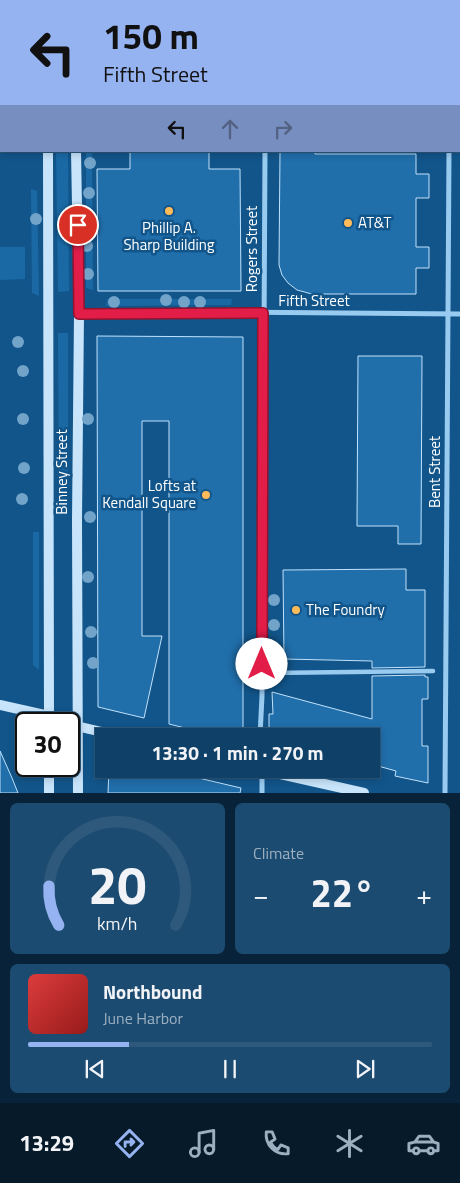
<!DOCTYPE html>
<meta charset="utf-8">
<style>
:root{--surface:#0e4068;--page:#1c4b71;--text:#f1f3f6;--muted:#9bafc0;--line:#2e597c;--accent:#95b2f1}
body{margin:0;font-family:"Titillium Web",sans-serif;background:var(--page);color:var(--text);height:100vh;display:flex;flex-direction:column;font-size:19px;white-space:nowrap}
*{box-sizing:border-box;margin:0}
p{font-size:16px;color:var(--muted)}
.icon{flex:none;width:28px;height:28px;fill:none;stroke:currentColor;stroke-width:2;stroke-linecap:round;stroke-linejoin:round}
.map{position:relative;height:793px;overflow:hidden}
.panel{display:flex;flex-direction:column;gap:10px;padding:10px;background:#082339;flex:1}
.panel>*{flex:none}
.guide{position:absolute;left:0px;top:0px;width:460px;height:152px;box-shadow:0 2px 8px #0003,0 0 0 1px var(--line);background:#95b2f1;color:#111;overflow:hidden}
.speed{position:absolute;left:15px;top:712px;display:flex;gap:10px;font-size:25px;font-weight:700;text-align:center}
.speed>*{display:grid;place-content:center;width:65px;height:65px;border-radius:50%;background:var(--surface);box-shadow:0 2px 8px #0003,0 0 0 1px var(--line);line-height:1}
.speed .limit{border:2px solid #111;border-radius:8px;background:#fff;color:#111}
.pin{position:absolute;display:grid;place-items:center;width:42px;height:42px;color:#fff;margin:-21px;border:2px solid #fff;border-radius:50%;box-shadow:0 1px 5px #0007}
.me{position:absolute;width:55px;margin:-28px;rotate:0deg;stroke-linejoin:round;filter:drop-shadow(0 0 4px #0008)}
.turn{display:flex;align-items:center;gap:18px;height:105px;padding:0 20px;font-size:22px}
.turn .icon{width:65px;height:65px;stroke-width:2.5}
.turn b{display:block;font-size:35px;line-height:42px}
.lanes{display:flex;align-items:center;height:48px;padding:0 20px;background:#0003;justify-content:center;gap:25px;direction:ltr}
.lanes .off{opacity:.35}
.big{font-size:38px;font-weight:700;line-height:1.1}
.panel .widget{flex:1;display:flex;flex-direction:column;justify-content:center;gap:8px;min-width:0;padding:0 18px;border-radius:8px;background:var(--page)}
.panel .dial{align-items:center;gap:0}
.dial svg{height:130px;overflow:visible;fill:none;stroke:var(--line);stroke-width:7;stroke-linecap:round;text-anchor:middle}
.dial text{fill:var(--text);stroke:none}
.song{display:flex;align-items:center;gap:15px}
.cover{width:60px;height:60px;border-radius:8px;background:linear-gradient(135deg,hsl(0 70% 55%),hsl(0 70% 35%))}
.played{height:5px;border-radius:2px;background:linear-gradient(90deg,var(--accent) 25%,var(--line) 25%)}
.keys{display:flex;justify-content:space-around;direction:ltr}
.heat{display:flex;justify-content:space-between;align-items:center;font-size:28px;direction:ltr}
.panel .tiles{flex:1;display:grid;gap:10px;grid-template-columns:1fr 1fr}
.widget:last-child{grid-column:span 2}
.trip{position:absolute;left:95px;top:728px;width:285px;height:50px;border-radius:0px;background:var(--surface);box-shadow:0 2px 8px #0003,0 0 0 1px var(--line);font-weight:700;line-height:50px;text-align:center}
.tabs{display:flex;height:80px;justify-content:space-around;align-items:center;background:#061a2a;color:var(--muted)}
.tabs .icon{width:35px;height:35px}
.tabs .selected{color:var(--accent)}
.tabs b{font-size:22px;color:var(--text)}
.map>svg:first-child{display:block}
</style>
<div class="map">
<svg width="460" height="793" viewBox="0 0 460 793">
<rect width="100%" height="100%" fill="#12558a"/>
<g fill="#1a69a5">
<polygon points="56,151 68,151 69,291 58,292"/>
<polygon points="86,151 92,151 93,290 86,288"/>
<polygon points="31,189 37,191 39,296 32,293"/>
<polygon points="0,247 25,247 25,279 0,280"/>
<polygon points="107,299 232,299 231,305 106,306"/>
<polygon points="58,333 68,333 68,505 59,506"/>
<polygon points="33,532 39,532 39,670 33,665"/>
</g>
<g fill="#206eaa" stroke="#c0e2fc">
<polygon points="130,151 209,151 209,169 240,169 241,291 98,291 97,169 130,169"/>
<polygon points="280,151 315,151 315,154 416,154 416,174 429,174 429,198 416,198 416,247 429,247 429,268 416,268 416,294 312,294 297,290 288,283 282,275 279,265"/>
<polygon points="97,336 243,337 243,736 217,736 169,724 169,421 142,421 142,636 162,636 144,718 98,707"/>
<polygon points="358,356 422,356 421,544 398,544 398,526 357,526"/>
<polygon points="406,569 406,590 425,590 425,667 372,668 372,661 284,659 283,570"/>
<polygon points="425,675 425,677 428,677 428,699 422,699 422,746 428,746 428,783 395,776 396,771 371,764 371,736 269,736 269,714 273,714 272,692 372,719 372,676"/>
<polygon points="0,751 12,778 18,793 0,793"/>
<polygon points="109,769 160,769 241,788 240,793 108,793"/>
</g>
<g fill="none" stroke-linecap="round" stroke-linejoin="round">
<polyline stroke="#99cbf1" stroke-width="4.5" points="269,673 433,671"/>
<g stroke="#99cbf1" stroke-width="5">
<polyline points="450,0 450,1"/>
<polyline points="266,1 266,0"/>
<polyline points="79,314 239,312 460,314"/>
<polyline points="260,736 262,696 265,151"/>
<polyline points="262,793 262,769"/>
<polyline points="445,793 449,151"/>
</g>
<g stroke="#c7e4fb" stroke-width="10">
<polyline points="70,0 71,1"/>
<polyline points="48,1 48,0"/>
<polyline points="48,151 49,724"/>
<polyline points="76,151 79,314 77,520 78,793"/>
<polyline points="0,705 49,716 68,724"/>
<polyline points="72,725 119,736"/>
<polyline points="49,766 49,793"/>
<polyline points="258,769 364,793"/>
</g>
</g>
<g fill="#72a3c9">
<circle cx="90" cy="163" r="6"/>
<circle cx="89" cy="193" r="6"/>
<circle cx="36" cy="219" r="6"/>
<circle cx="87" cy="246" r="6"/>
<circle cx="88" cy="274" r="6"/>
<circle cx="166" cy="300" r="6"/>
<circle cx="114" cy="302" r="6"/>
<circle cx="184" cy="302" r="6"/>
<circle cx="200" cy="302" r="6"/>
<circle cx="18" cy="342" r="6"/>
<circle cx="23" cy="371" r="6"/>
<circle cx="23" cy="419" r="6"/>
<circle cx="88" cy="419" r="6"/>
<circle cx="24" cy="468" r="6"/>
<circle cx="22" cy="499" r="6"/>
<circle cx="90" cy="517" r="6"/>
<circle cx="88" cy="577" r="6"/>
<circle cx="274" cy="600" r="6"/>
<circle cx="274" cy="625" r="6"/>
<circle cx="91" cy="632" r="6"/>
<circle cx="274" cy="651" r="6"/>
<circle cx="93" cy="663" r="6"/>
</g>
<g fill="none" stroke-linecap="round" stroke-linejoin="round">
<g stroke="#92132f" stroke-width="12">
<polyline id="route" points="78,225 79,314 263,313 262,664"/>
</g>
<use href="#route" stroke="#e11d48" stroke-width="9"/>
</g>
<g fill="#ffbb59" stroke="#12558a" stroke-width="2">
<circle cx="169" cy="211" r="5"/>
<circle cx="348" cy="223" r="5"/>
<circle cx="206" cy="495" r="5"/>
<circle cx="296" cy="610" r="5"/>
</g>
<g text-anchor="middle" stroke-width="5" stroke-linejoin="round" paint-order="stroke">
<g font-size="15" fill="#fff" stroke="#12558a" text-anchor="start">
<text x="358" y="228">AT&amp;T</text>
<text x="169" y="233" text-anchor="middle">Phillip A.<tspan x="169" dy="17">Sharp Building</tspan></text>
<text x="196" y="491" text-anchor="end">Lofts at<tspan x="196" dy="17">Kendall Square</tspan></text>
<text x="306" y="615">The Foundry</text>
</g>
<g font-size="15" fill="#fff" stroke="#12558a">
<text transform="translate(252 249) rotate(-90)" y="5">Rogers Street</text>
<text x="314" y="306">Fifth Street</text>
<text transform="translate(62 472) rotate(-90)" y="5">Binney Street</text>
<text transform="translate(435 472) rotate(-90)" y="5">Bent Street</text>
</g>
</g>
</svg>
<div class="speed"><div class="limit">30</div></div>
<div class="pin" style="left:78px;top:225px;background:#d93025"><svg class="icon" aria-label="arrive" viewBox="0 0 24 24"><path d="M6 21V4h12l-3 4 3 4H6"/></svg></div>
<svg class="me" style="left:262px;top:664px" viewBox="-20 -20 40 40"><circle r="19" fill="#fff"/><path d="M0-13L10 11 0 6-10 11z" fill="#e11d48"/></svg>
<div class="trip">13:30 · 1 min · 270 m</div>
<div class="guide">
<div class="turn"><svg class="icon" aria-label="left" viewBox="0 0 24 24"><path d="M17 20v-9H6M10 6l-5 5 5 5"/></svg><div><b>150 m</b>Fifth Street</div></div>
<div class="lanes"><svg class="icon" aria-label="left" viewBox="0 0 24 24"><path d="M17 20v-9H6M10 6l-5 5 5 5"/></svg><svg class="icon off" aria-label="ahead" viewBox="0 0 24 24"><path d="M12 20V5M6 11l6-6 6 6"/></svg><svg class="icon off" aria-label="right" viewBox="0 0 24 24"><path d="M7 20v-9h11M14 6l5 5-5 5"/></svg></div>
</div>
</div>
<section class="panel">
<div class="tiles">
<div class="widget dial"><svg viewBox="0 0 100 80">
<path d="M14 69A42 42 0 1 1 86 69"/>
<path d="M14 69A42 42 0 0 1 8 45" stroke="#95b2f1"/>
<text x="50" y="56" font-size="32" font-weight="700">20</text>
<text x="50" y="72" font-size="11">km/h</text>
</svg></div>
<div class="widget"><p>Climate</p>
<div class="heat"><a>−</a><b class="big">22°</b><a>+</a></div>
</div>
<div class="widget">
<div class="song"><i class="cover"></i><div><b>Northbound</b><p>June Harbor</p></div></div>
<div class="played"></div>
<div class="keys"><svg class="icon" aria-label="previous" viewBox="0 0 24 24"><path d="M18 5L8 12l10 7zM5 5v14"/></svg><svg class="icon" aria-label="pause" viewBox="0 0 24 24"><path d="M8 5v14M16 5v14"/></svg><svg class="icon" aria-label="next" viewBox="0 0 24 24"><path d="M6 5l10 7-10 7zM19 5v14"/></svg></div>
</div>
</div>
</section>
<nav class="tabs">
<b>13:29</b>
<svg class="icon selected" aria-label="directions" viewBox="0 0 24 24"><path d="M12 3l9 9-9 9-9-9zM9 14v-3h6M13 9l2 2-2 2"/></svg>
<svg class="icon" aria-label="music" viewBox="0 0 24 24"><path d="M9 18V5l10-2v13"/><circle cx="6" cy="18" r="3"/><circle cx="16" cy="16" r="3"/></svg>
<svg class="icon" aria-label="phone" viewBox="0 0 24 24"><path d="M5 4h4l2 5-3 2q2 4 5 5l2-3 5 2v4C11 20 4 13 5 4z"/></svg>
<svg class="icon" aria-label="climate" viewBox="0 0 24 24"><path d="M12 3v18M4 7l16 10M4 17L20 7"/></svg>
<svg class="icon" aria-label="car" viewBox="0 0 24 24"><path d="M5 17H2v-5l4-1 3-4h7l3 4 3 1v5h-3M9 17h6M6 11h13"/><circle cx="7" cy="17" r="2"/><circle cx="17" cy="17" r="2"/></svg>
</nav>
